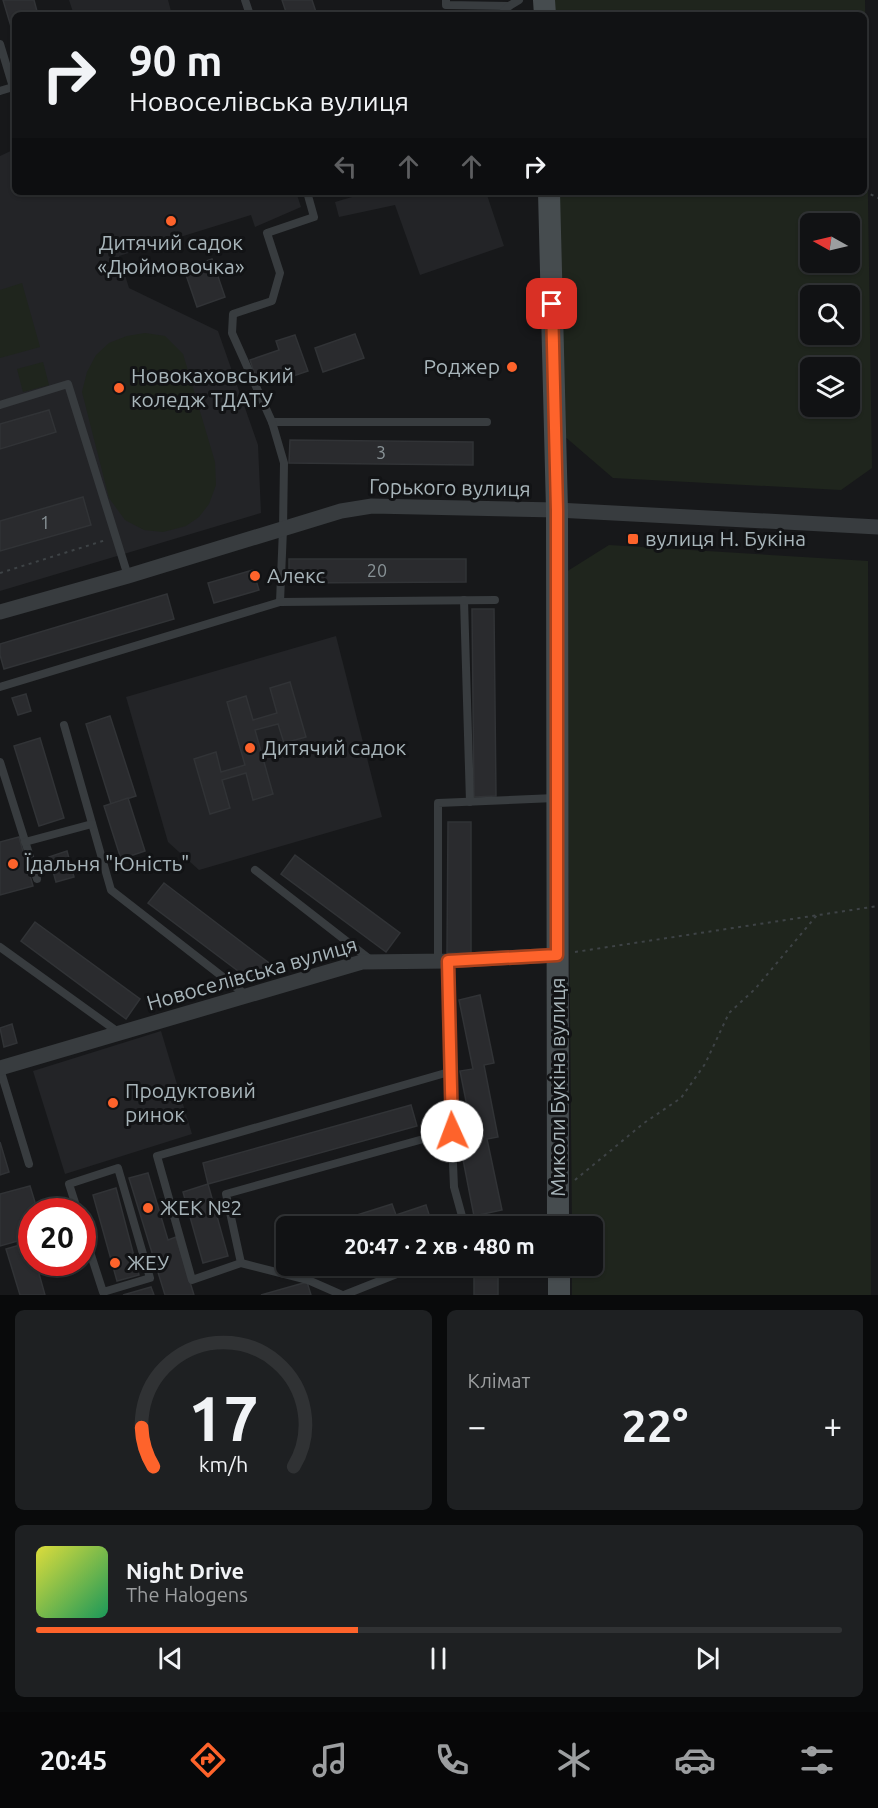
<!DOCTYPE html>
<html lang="uk">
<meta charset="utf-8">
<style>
:root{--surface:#111214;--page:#1e2022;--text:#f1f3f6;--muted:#9c9ea0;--line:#303234;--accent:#fe632b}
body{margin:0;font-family:Ubuntu,sans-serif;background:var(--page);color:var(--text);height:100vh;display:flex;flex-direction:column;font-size:22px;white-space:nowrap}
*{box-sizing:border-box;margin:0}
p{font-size:20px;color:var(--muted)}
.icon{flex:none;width:33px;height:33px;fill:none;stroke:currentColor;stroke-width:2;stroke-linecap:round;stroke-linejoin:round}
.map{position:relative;height:1295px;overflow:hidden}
.sheet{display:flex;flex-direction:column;gap:15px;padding:15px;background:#090a0b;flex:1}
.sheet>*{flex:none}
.top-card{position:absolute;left:12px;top:12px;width:855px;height:183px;border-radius:9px;box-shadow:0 2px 4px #0004,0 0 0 2px var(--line);background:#111214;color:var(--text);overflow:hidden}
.needle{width:39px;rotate:278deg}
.tools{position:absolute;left:800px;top:213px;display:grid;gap:12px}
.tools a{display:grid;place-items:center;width:60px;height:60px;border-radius:9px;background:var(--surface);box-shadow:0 2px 4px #0004,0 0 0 2px var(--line);font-size:30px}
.speed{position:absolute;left:18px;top:1198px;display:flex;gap:12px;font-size:30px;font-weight:700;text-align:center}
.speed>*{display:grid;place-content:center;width:78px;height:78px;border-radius:50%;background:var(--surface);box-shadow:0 2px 4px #0004,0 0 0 2px var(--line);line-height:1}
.speed .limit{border:9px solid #d22;background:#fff;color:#111}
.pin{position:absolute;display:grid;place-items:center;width:51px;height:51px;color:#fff;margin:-26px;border-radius:12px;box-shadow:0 3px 9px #0006}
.me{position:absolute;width:66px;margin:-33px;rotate:358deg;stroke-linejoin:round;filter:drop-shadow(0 0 4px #0008)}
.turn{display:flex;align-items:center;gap:21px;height:126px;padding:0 18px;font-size:27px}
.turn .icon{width:78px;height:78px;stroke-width:2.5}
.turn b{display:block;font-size:42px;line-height:51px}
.lanes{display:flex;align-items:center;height:57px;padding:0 18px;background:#0003;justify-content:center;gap:30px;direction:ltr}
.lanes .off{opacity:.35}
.big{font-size:45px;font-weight:600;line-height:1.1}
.sheet .card{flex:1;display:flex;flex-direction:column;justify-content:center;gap:9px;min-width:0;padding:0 21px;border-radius:9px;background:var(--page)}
.sheet .dial{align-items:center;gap:0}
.dial svg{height:156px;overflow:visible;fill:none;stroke:var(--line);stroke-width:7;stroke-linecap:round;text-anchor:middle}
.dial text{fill:var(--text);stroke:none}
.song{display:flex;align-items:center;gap:18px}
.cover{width:72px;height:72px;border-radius:9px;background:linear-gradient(135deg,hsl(60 70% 55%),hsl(150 70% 35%))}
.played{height:6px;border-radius:3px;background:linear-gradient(90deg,var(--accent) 40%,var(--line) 40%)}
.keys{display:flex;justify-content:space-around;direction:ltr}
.heat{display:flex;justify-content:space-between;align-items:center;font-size:33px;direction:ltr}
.sheet .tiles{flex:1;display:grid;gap:15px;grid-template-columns:1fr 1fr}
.card:last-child{grid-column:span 2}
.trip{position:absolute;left:276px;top:1216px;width:327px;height:60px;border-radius:9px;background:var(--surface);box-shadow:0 2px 4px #0004,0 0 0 2px var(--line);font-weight:600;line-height:60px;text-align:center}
.tab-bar{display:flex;height:96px;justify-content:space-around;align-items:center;background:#070708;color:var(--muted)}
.tab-bar .icon{width:42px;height:42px}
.tab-bar .current{color:var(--accent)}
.tab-bar b{font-size:27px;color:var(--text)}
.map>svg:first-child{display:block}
</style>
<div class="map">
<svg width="878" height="1295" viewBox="0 0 878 1295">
<rect width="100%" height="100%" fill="#17181a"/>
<g fill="#232427">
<polygon points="69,0 168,0 172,15 74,15"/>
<polygon points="15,149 15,192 296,192 301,207 255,227 251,215 119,256 129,288 218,331 258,445 261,513 0,591 0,156"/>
<polygon points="369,192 486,192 504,246 420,275 395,205 339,217 335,202"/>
<polygon points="336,636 382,817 199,870 168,842 126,697"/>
<polygon points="161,1031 192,1134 65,1174 33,1071"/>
</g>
<g fill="#1f251d" fill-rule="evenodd">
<path d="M554,0h311l7,468 -31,22 -228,-12 -50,-43 -5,-243h306v-177h-309zM810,224h39v38h-39zM810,296h39v38h-39zM810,368h39v38h-39z"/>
<polygon points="22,283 40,347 0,358 0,290"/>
<polygon points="145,333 165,336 183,354 215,462 216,485 209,504 199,517 186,526 163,532 144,530 125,520 109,498 82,392 87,372 96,355 109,343 127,336"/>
<polygon points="43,362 49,385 23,392 17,369"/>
<polygon points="609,545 868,561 871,1295 572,1295 572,1266 592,1266 592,1227 572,1227 566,572"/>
</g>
<g fill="#2a2b2e" stroke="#313336" stroke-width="1.5">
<polygon points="3,0 34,0 38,15 15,15 15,40"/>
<polygon points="282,0 312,0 317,15 287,15"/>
<polygon points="212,259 225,297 197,307 184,269"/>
<polygon points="355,334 364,358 323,372 315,348"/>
<polygon points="295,335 308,371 284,379 282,374 257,382 250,360 279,350 276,341"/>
<polygon points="49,410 56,432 0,449 0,424"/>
<polygon points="290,440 473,442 473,465 289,463"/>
<polygon points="83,497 91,525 0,551 0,521"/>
<polygon points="289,559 466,559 466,582 289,583"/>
<polygon points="253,570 259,590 214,603 208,583"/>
<polygon points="167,594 174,619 4,669 0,655 0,644"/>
<polygon points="472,609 494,609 496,796 474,797"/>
<polygon points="290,682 306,737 284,743 278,724 255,730 273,794 253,800 246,773 222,780 230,808 210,814 194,759 216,752 221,772 245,765 227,702 246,696 253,720 277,713 270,688"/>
<polygon points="26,694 31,711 18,715 12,698"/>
<polygon points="110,716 136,796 111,804 86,724"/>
<polygon points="40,738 64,818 39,826 14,746"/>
<polygon points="128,798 145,851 121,859 104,806"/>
<polygon points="448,822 471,822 471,953 447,953"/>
<polygon points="19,837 33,886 0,895 0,842"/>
<polygon points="67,851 74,877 56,882 49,857"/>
<polygon points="295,855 400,933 386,952 281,874"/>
<polygon points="164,883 269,963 254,983 148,903"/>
<polygon points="35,922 140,999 126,1019 21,941"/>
<polygon points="480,995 494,1063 484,1065 498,1137 487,1139 502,1210 474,1216 460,1144 474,1141 460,1071 473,1069 459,1000"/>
<polygon points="12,1024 17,1043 4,1047 0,1028"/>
<polygon points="411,1105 417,1126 208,1184 203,1163"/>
<polygon points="0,1142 9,1172 0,1175"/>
<polygon points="148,1173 168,1240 176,1237 194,1295 165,1295 129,1178"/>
<polygon points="208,1184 228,1256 203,1263 183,1192"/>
<polygon points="30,1186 38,1212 32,1212 32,1237 0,1246 0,1194"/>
<polygon points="116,1188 139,1275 117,1281 93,1195"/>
<polygon points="392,1204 396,1215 426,1205 433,1227 319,1227"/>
<polygon points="30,1242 32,1263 36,1263 45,1295 20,1295 6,1249"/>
<rect x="474" y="1266" width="24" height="29"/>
<polygon points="307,1282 311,1295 261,1295"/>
<polygon points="151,1287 154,1295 123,1295"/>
</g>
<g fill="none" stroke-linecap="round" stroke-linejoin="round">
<g stroke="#3e4346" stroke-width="2" stroke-dasharray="3 4.5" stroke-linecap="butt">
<polyline points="864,191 878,198"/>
<polyline points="0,573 106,540"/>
<polyline points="575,952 878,906"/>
<polyline points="575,1180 644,1123 681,1098 705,1064 729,1013 755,989 817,915"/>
</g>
<g stroke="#383c3f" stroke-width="8">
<polyline points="245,0 250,15"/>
<polyline points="446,0 446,5 509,6"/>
<polyline points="500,15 509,6 519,0"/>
<polyline points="0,44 13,87 0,91"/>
<polyline points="0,405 68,384 128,576"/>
<polyline points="272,422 487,422"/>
<polyline points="464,600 470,802"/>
<polyline points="280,602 283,529 284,463 272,422 232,333 233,314 272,301 280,273 267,233 314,217 307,192"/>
<polyline points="0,687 280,602 495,600"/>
<polyline points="64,725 111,890 246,995"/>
<polyline points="0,762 37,879"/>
<polyline points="25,842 92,824"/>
<polyline points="255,870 372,961"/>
<polyline points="0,947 118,1032"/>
<polyline points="438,961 438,803 555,798"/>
<polyline points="448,961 449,1072 454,1187 465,1227"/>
<polyline points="0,1069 29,1164"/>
<polyline points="78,1212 69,1184 118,1168 150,1278 103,1292 82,1227"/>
<polyline points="241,1263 226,1194 452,1131"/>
<polyline points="342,1295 308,1280 241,1263 192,1280 157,1156 449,1072"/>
<polyline points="344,1295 417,1266"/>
</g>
<g stroke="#383c3f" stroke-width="15">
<polyline points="0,612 128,576 341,511 372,506 557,510 878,527"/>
<polyline points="0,1068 362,962 448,961 557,955"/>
</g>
<g stroke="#464c4f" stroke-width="22">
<polyline points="544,0 545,15"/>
<polyline points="549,192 557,510 558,1227"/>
<polyline points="559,1266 559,1295"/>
</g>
</g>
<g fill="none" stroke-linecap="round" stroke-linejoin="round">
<g stroke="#a5401c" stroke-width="15">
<polyline id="route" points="452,1131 448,961 557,955 557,510 552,304"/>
</g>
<use href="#route" stroke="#fe632b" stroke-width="10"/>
</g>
<g fill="#fe632b" stroke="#121315" stroke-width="2">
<circle cx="171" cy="221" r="6"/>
<circle cx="512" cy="367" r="6"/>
<circle cx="119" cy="388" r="6"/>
<rect x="627" y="533" width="12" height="12" rx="3"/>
<circle cx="255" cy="576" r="6"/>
<circle cx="250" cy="748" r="6"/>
<circle cx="13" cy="864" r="6"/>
<circle cx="113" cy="1103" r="6"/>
<circle cx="148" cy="1208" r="6"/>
<circle cx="115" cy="1263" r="6"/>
</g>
<g text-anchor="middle" stroke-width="6" stroke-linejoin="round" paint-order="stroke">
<g font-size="18" fill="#889296">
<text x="381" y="459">3</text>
<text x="45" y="529">1</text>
<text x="377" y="577">20</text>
</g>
<g font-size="21" fill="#a8b5ba" stroke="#121315" text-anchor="start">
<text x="171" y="250" text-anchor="middle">Дитячий садок<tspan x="171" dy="24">«Дюймовочка»</tspan></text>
<text x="500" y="374" text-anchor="end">Роджер</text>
<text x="131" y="383">Новокаховський<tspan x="131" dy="24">коледж ТДАТУ</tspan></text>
<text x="645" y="546">вулиця Н. Букіна</text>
<text x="267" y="583">Алекс</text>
<text x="262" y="755">Дитячий садок</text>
<text x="25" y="871">Їдальня "Юність"</text>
<text x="125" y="1098">Продуктовий<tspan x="125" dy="24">ринок</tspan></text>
<text x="160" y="1215">ЖЕК №2</text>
<text x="127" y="1270">ЖЕУ</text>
</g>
<g font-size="21" fill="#a8b5ba" stroke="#121315">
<text transform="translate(450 488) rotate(1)" y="7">Горького вулиця</text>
<text transform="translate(252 974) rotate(-16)" y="7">Новоселівська вулиця</text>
<text transform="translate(558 1087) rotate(-90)" y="7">Миколи Букіна вулиця</text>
</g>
</g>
</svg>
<div class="tools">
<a><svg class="needle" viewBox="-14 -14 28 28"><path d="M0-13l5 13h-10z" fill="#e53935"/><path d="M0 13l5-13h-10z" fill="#9c9ea0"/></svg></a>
<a><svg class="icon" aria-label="search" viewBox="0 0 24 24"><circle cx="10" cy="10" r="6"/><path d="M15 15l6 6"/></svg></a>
<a><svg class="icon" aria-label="layers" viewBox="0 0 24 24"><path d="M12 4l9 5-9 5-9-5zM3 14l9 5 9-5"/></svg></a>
</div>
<div class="speed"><div class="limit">20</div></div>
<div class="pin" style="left:552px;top:304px;background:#d93025"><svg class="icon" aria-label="arrive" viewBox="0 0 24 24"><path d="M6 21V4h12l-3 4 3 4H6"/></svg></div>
<svg class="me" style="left:452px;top:1131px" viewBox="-20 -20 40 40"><circle r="19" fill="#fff"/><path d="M0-13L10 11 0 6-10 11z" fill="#fe632b"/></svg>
<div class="trip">20:47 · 2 хв · 480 m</div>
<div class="top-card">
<div class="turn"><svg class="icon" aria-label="right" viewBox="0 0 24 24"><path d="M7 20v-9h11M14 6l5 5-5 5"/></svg><div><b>90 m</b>Новоселівська вулиця</div></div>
<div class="lanes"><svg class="icon off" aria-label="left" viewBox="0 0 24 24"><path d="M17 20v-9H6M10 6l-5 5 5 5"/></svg><svg class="icon off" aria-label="ahead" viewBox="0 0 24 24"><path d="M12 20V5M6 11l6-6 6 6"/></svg><svg class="icon off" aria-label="ahead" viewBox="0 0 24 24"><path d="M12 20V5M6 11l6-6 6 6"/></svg><svg class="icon" aria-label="right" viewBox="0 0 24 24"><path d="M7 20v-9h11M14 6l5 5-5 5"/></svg></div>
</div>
</div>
<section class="sheet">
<div class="tiles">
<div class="card dial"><svg viewBox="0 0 100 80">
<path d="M14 69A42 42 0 1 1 86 69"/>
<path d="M14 69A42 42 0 0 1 8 49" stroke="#fe632b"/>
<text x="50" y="56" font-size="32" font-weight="700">17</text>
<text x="50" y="72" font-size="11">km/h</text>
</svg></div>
<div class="card"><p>Клімат</p>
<div class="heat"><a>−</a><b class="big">22°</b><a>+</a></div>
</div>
<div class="card">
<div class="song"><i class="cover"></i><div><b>Night Drive</b><p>The Halogens</p></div></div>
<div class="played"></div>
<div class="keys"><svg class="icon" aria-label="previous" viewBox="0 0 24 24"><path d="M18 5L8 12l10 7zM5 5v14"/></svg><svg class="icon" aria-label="pause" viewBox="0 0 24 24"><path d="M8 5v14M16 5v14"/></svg><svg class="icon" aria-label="next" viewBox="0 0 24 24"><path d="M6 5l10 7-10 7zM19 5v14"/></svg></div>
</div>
</div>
</section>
<nav class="tab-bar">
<b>20:45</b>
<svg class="icon current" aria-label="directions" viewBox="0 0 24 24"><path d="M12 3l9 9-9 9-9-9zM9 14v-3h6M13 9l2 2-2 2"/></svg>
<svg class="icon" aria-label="music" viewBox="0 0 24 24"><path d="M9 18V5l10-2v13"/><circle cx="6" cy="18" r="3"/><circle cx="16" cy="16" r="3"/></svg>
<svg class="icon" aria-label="phone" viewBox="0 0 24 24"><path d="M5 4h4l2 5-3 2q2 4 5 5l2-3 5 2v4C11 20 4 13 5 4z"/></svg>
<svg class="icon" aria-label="climate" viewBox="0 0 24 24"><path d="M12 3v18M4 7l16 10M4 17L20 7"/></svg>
<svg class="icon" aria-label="car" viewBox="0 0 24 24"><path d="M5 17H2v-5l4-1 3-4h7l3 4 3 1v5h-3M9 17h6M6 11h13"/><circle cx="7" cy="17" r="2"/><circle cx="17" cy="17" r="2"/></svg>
<svg class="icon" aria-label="filters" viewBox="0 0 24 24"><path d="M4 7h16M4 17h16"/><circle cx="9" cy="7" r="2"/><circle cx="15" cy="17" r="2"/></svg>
</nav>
